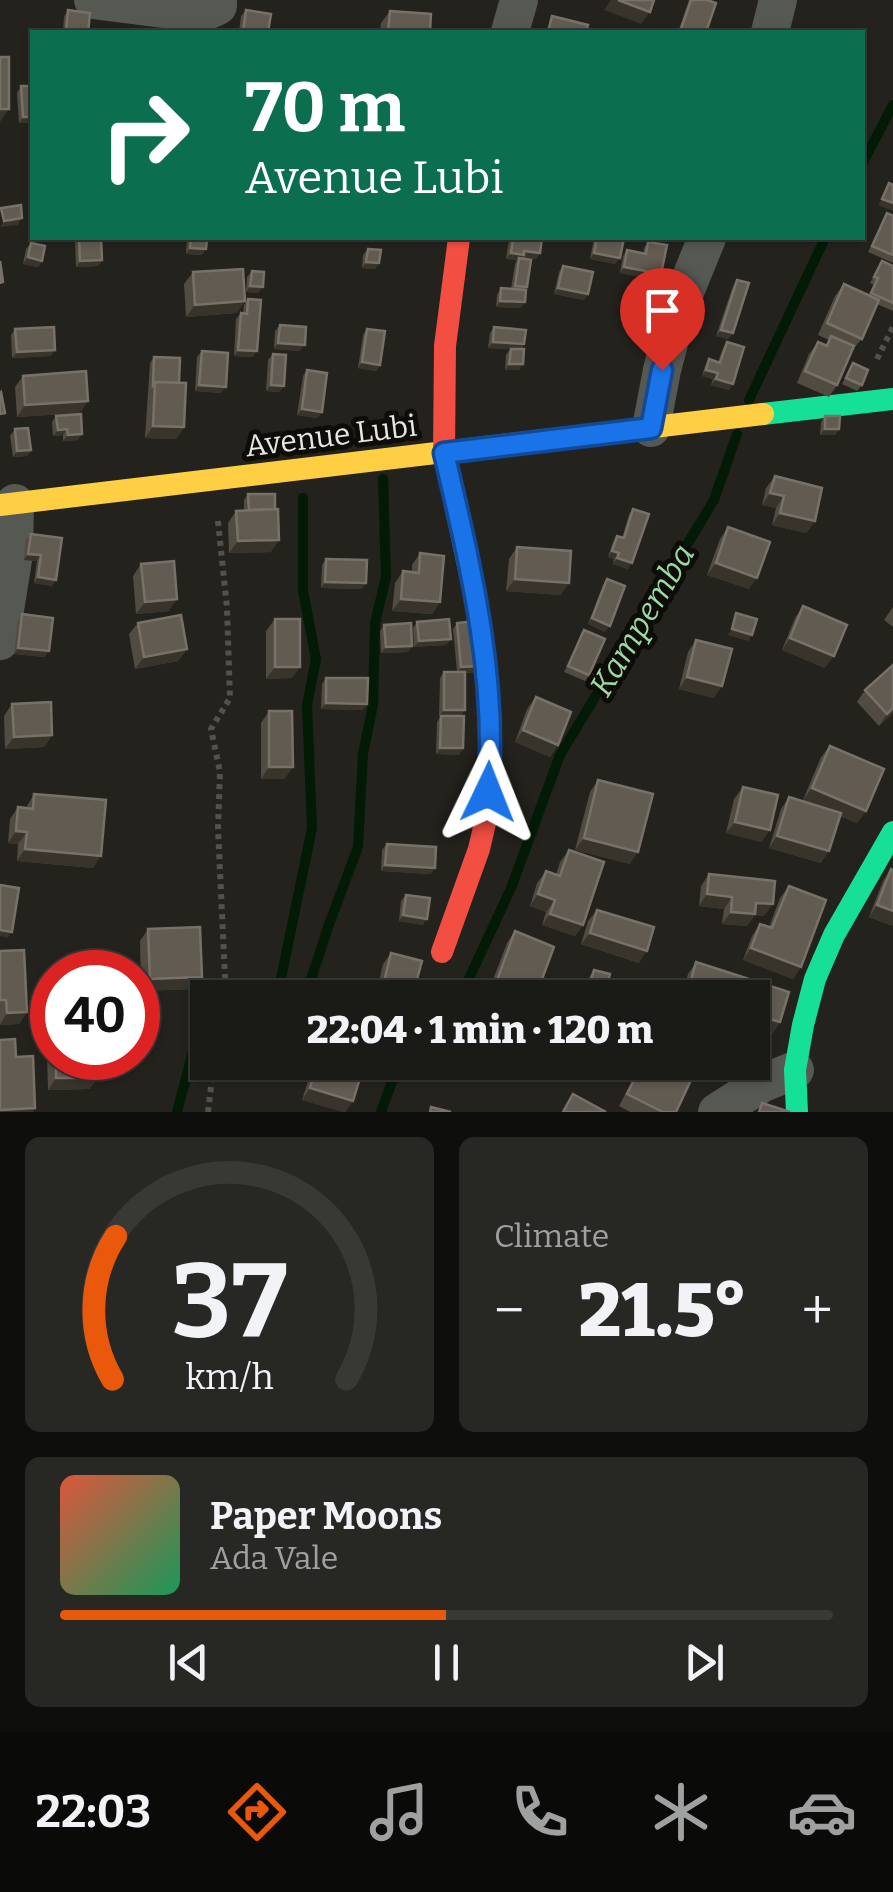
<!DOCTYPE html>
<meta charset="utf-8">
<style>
:root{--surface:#1a1a16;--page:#272723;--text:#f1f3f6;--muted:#9fa1a1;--line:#383835;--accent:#ea580c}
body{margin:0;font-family:Bitter,serif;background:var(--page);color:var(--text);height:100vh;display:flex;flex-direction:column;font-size:38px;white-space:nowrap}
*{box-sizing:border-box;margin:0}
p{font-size:32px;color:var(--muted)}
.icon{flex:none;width:55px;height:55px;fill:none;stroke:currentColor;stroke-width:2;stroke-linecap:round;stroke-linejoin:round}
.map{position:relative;height:1112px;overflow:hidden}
.panel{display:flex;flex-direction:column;gap:25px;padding:25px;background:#0e0e0c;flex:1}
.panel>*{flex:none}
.banner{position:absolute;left:30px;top:30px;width:835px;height:210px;border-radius:0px;box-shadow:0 2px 8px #0004,0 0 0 2px var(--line);background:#0b6e4f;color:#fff;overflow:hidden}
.speed{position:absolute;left:30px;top:950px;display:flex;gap:20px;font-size:50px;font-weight:700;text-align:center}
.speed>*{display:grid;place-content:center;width:130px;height:130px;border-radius:50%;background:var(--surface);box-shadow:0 2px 8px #0004,0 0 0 2px var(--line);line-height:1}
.speed .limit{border:15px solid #d22;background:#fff;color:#111}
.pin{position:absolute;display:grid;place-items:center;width:85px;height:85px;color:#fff;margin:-102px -42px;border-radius:50% 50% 50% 0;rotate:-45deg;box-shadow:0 0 10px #0007}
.pin .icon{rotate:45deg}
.me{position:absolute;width:110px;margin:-55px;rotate:2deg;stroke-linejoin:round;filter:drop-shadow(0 0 8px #0008)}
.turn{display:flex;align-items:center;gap:35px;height:210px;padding:0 50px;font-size:45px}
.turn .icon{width:130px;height:130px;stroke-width:2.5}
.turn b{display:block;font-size:70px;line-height:85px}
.big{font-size:75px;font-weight:800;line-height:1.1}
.panel .card{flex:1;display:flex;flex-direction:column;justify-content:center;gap:15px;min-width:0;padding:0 35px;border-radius:15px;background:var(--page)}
.panel .dial{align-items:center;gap:0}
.dial svg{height:260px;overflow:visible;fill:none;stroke:var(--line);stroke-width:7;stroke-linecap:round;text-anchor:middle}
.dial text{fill:var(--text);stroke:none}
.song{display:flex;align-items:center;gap:30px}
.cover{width:120px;height:120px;border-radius:15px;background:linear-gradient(135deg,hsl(10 70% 55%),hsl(150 70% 35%))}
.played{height:10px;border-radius:5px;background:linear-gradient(90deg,var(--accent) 50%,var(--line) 50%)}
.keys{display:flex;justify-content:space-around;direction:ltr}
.heat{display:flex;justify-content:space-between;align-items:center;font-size:55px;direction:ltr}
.panel .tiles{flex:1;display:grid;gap:25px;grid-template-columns:1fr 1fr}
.card:last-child{grid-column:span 2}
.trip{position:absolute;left:190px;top:980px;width:580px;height:100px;border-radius:0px;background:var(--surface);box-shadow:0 2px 8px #0004,0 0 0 2px var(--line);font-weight:800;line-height:100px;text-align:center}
.dock{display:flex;height:160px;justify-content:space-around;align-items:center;background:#0a0a09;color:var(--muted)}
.dock .icon{width:70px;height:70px}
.dock .current{color:var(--accent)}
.dock b{font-size:45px;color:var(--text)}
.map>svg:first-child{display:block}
</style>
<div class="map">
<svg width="893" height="1112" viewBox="0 0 893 1112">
<rect width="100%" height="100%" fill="#23221d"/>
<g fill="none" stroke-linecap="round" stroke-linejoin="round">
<g stroke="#031b06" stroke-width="10">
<polyline points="862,164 893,105"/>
<polyline points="749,400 825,238"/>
<polyline points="277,998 312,828 307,705 316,659 303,591 303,498"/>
<polyline points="305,998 328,927 358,847 363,754 373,705 375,623 386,577 383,479"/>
<polyline points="452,998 466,985 511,888 560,755 714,500 737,434"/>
<polyline points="177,1112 200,1025 208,1025"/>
<polyline points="381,1112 399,1062"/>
</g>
<g stroke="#52524d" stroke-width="6" stroke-dasharray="5 5" stroke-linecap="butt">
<polyline points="877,359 893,327"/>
<polyline points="218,521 227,608 230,698 211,729 220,772 218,829 225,977 222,998"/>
<polyline points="208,1112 214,1062"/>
</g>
<g stroke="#565852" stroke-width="38">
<polyline points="93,0 194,13 205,12 218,6 218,0"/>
<polyline points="510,32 519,0"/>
<polyline points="770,32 778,0"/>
<polyline points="651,428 662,370 678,309 707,238"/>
<polyline points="0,641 14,554 15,503"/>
<polyline points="717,1112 761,1084 795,1070"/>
</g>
<g stroke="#16e098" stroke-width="22">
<polyline points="763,414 893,399"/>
<polyline points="797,1112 795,1070 803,1025 815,979 834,935 893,832"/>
</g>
<polyline stroke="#ffcf43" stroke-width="22" points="0,505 763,414"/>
<polyline stroke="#f24e42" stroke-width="22" points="442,952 479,849 486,819 490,764 489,711 481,626 444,453 445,346 459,238"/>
</g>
<g fill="#514b41">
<polygon points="689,0 707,0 706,32 678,32"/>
<polygon points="68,10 88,32 63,32 64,17"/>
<polygon points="246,10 268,32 239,32 241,16"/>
<polygon points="390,11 430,32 380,32 381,23"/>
<polygon points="21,86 32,86 32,123 19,123 17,93"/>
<polygon points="887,213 893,216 893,263 868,252"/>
<polygon points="75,238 101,238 102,260 98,266 76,267"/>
<polygon points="187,238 207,238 202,255 186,254"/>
<polygon points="511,238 542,238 536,259 521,258 527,287 521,308 496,307 497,295 501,288 511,289 515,264 517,260 506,259 509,240"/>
<polygon points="594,238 624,238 620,258 615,264 590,259"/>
<polygon points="648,242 661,274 657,280 620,273 623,256 627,250 643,253 644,248"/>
<polygon points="31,243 42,261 38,267 23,264 26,249"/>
<polygon points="368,249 379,263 375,269 362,268 363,255"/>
<polygon points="882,261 893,266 893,311 877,304 862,339 852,350 837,385 829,397 797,383 809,354 818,342 825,345 829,340 818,335 835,296 844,284 869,295 874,285 870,283"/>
<polygon points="563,266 588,294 584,300 554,294 559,272"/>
<polygon points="252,271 263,287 258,293 246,292 247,277"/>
<polygon points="193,272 245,301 236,313 186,317 184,284"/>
<polygon points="737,280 733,333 728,339 716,336 733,286"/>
<polygon points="248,299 253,357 234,356 236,319 241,313 243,313 244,305"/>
<polygon points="280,325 300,351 274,349 275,331"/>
<polygon points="494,327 524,344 521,349 519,370 505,370 506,355 510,349 488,348 490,333"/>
<polygon points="15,329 51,356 12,358 11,335"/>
<polygon points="367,329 380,365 376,371 358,368 363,335"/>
<polygon points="727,342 729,390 711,385 713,379 702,376 705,366 709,359 718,362 723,348"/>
<polygon points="202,351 221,393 195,391 197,357"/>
<polygon points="273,354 284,386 279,392 266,391 268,360"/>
<polygon points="154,357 179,383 184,427 176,439 145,438 150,363"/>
<polygon points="853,363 862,385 857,391 842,384"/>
<polygon points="307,370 322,412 317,418 297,415 303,376"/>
<polygon points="23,376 80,413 17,417 15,387"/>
<polygon points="56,416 78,440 63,441 63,435 53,436 52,422"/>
<polygon points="825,416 839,429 835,435 820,435 821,422"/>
<polygon points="15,429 31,450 27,456 13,457 10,436"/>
<polygon points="775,476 815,521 806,533 772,525 776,508 762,505 766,488"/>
<polygon points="248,494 271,552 229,553 228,523 236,511 244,510 244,500"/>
<polygon points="633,509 628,569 613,564 614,559 608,557 613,542 617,536 622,538 629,515"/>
<polygon points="728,527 749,589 707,575 720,539"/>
<polygon points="31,534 62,538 52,586 34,583 37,561 24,560 26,540"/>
<polygon points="517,547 561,595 506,591 509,559"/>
<polygon points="420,553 440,602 432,614 392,611 395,583 403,571 412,572 412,565"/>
<polygon points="326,559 362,589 321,588 322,565"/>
<polygon points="141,564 169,611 136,614 133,576"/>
<polygon points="607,579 605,632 588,624 603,585"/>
<polygon points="803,606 825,668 782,650 795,618"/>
<polygon points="893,607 893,627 884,620"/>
<polygon points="22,614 45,657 14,654 18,621"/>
<polygon points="275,619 292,678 266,679 266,631"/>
<polygon points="417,622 451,639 446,645 414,647 413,628"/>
<polygon points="138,623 187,649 178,661 135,669 129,634"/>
<polygon points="457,623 476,672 465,673 461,716 463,748 459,755 436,754 437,722 441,716 439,716 440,678 444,672 457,672 453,629"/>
<polygon points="384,625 412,646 408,652 381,653 380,631"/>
<polygon points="584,630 589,675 585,681 564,672"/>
<polygon points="696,640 714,698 679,689 688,652"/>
<polygon points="893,665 893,713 879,726 857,702 865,690"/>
<polygon points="326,678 363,710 321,709 322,684"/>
<polygon points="536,697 558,745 550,757 515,742 527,709"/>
<polygon points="12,704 52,735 44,747 5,749 4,716"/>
<polygon points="269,711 293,767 284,779 261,779 261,723"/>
<polygon points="830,746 866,811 857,823 840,816 821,863 769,848 781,809 789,797 813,804 803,800 821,757"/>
<polygon points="598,780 630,864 575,850 590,792"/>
<polygon points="743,787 770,830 761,842 726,833 734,799"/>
<polygon points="34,794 93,868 17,861 18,844 8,843 10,819 18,807 26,808"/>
<polygon points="387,844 431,874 381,871 382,850"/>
<polygon points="569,850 583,925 575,936 542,925 546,912 530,906 537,883 546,871 556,875 560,862"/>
<polygon points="891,869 893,926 869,917 883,881"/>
<polygon points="709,874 764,916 755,915 747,926 722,924 724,909 699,906 701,886"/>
<polygon points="789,886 801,967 793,979 743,960 752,936 760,924 769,927 780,898"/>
<polygon points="406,895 423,925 399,921 401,901"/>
<polygon points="597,910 639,963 581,944 588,921"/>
<polygon points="148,929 194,989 141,991 140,941"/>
<polygon points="515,931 535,998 486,998 507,943"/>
<polygon points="0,951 27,1012 19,1024 0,1025"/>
<polygon points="391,953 412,998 375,998 383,964"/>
<polygon points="696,962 789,992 780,1022 772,1034 752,1028 752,998 681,998 688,974"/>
<polygon points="594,970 603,998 583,998 590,976"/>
<polygon points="43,1002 52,1002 52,1034 40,1035 39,1009"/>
<polygon points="52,1048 52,1058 97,1058 98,1078 89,1089 48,1090 47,1056"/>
<polygon points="314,1062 357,1062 353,1101 345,1112 302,1100"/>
<polygon points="642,1062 655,1062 676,1112 630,1112 619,1106"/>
</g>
<g fill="#38332b">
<polygon points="611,0 618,0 650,12 641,24 604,10"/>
<polygon points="0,109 9,109 1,121 0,121"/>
<polygon points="23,117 32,117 32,123 19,123"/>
<polygon points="882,199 893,203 893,211 878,205"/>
<polygon points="22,218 18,225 0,227 4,221"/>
<polygon points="190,248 206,249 202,255 186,254"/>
<polygon points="524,251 540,253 536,259 522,257 520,261 506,259 511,253"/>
<polygon points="594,253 620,258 615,264 590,259"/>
<polygon points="28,257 42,261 38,267 23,264"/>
<polygon points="102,260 98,266 76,267 80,261"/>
<polygon points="366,262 379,263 375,269 362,268"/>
<polygon points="624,267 661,274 657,280 620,273"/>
<polygon points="250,286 263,287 258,293 246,292"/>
<polygon points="558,288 588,294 584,300 554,294"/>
<polygon points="245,301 236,313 186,317 195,305"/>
<polygon points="500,301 525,302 521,308 496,307"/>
<polygon points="721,330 733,333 728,339 716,336"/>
<polygon points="493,342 524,344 520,350 488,348"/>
<polygon points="278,343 305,345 300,351 274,349"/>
<polygon points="55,350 51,356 12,358 17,352"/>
<polygon points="238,350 257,351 253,357 234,356"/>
<polygon points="362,362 380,365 376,371 358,368"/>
<polygon points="509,364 523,364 519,370 505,370"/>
<polygon points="706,370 718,373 713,379 702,376"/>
<polygon points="716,379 733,384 729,390 711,385"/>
<polygon points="199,385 226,387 221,393 195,391"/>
<polygon points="271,385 284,386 279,392 266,391"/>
<polygon points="88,401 80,413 17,417 25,405"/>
<polygon points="302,409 322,412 317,418 297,415"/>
<polygon points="153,426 184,427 176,439 145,438"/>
<polygon points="67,429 63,435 53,436 58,430"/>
<polygon points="825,429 839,429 835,435 820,435"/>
<polygon points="82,434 78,440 63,441 68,435"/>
<polygon points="31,450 27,456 13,457 17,451"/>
<polygon points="770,493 784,496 776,508 762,505"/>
<polygon points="780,513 815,521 806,533 772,525"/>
<polygon points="279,540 271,552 229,553 238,541"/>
<polygon points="612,551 619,553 614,559 608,557"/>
<polygon points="28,554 41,555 37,561 24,560"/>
<polygon points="617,558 632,563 628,569 613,564"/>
<polygon points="716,563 757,578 749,589 707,575"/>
<polygon points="38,577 56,580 52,586 34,583"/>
<polygon points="515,579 569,583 561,595 506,591"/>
<polygon points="325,582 366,583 362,589 321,588"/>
<polygon points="177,599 169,611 136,614 145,602"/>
<polygon points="401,599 440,602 432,614 392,611"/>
<polygon points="592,618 610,626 605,632 588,624"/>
<polygon points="732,629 752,635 748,641 727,635"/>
<polygon points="790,638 834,656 825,668 782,650"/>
<polygon points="451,639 446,645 414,647 419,641"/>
<polygon points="412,646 408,652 381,653 386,647"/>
<polygon points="18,648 49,651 45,657 14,654"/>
<polygon points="187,649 178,661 135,669 144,657"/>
<polygon points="480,666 476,672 457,673 461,667"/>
<polygon points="275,667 300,667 292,678 266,679"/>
<polygon points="687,677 722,686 714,698 679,689"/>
<polygon points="326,703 367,704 363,710 321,709"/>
<polygon points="893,708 893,713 879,726 887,714"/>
<polygon points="444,710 465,710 461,716 439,716"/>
<polygon points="523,730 558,745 550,757 515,742"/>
<polygon points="52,735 44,747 5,749 14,737"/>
<polygon points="440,748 463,748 459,755 436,754"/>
<polygon points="269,767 293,767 284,779 261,779"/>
<polygon points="812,788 866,811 857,823 803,800"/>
<polygon points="735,822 770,830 761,842 726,833"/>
<polygon points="16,831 27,832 18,844 8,843"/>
<polygon points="777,836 829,851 821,863 769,848"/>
<polygon points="584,838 638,852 630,864 575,850"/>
<polygon points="25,849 101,856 93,868 17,861"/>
<polygon points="385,865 435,868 431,874 381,871"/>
<polygon points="538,894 555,900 546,912 530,906"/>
<polygon points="707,894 732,897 724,909 699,906"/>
<polygon points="756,903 773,904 764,916 755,915 747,926 722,924 731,912"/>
<polygon points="877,905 893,911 893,926 869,917"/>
<polygon points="550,914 583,925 575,936 542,925"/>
<polygon points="403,915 427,919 423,925 399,921"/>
<polygon points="0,930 12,932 7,938 0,936"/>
<polygon points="590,933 647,951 639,963 581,944"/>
<polygon points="751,948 801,967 793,979 743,960"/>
<polygon points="202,977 194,989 141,991 150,979"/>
<polygon points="27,1012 19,1024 0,1025 7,1013"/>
<polygon points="752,1014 780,1022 772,1034 752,1028"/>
<polygon points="52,1028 52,1034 40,1035 45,1029"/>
<polygon points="611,1062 629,1062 625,1068"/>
<polygon points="472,1064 490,1070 486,1076 468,1070"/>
<polygon points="694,1064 722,1075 718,1081 690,1070"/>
<polygon points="56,1078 98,1078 89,1089 48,1090"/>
<polygon points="310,1088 353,1101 345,1112 342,1112 302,1100"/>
<polygon points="35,1108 33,1112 0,1112 0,1110"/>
</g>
<g fill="#625b52" stroke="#777169" stroke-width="2.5">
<polygon points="618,0 654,0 650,12"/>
<polygon points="691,0 707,0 716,3 706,32 680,32"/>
<polygon points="68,10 90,13 88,32 66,32"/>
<polygon points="246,10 271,14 268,32 243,32"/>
<polygon points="390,11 431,14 430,32 388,32"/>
<polygon points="552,16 588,25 586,32 548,32"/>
<rect x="0" y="57" width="9" height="52"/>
<polygon points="21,86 32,86 32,117 23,117"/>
<polygon points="889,183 893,185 893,203 882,199"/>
<polygon points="21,205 22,218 4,221 1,208"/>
<polygon points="887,213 893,216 893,255 872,246"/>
<polygon points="79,238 101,238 102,260 80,261"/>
<polygon points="191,238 207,238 206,249 190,248"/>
<polygon points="513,238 542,238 540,253 524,251 524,255 511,253"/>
<polygon points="597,238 624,238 620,258 594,253"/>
<polygon points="648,242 667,245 661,274 624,267 627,250 646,254"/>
<polygon points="31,243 45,246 42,261 28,257"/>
<polygon points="368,249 381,250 379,263 366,262"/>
<polygon points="519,258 531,260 527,287 515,286"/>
<polygon points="0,261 3,282 0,283"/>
<polygon points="882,261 893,266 893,303 871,293 878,278 874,277"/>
<polygon points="563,266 593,272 588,294 558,288"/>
<polygon points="243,269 245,301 195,305 193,272"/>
<polygon points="252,271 264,272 263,287 250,286"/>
<polygon points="737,280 749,283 733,333 721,330"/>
<polygon points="844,284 879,300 862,339 827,323"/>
<polygon points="501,288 526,290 525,302 500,301"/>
<polygon points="248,299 261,300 257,351 238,350 241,313 247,314"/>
<polygon points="280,325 306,327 305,345 278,343"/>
<polygon points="54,327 55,350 17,352 15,329"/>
<polygon points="494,327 526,330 524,344 493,342"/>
<polygon points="367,329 385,331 380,365 362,362"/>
<polygon points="831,336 854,346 837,385 805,371 818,342 827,346"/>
<polygon points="727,342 744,347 733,384 716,379 718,373 706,370 709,359 720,363"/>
<polygon points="511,349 524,349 523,364 509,364"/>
<polygon points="202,351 228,353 226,387 199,385"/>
<polygon points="273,354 286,355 284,386 271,385"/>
<polygon points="154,357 180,358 179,383 155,382 153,385"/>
<polygon points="853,363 868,370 862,385 846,378"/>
<polygon points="307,370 327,373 322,412 302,409"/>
<polygon points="86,371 88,401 25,405 23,376"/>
<polygon points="155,382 186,383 184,427 153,426"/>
<polygon points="1,392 5,413 0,414 0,393"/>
<polygon points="81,414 82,434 68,435 67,429 58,430 56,416"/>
<polygon points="825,416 840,416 839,429 825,429"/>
<polygon points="28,428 31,450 17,451 15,429"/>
<polygon points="775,476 822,488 815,521 780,513 784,496 770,493"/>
<polygon points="248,494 275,494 275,509 249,510"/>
<polygon points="278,509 279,540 238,541 236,511"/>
<polygon points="633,509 649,514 632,563 617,558 619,553 612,551 617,536 624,538"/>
<polygon points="728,527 770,542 757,578 716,563"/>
<polygon points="31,534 62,538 56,580 38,577 41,555 28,554"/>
<polygon points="517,547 571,551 569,583 515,579"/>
<polygon points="420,553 444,556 440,602 401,599 403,571 419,573"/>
<polygon points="326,559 367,560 366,583 325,582"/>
<polygon points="174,561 177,599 145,602 141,564"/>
<polygon points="607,579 625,586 610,626 592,618"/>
<polygon points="803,606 847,625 834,656 790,638"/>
<polygon points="736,613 757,619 752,635 732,629"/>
<polygon points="22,614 53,618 49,651 18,648"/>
<polygon points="181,615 187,649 144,657 138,623"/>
<rect x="275" y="619" width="25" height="48"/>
<polygon points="449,619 451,639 419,641 417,622"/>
<polygon points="476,621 480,666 461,667 457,623"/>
<polygon points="411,623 412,646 386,647 384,625"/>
<polygon points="584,630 605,639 589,675 568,666"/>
<polygon points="696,640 732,649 722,686 687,677"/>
<polygon points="893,665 893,708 887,714 865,690"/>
<rect x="444" y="672" width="21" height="38"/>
<polygon points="326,678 368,678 367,704 326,703"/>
<polygon points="536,697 571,712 558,745 523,730"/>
<polygon points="51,702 52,735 14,737 12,704"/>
<polygon points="269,711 292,711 293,767 269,767"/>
<polygon points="441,716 464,716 463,748 440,748"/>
<polygon points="830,746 884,769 866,811 812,788"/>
<polygon points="598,780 653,794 638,852 584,838"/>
<polygon points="743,787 778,795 770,830 735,822"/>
<polygon points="34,794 106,800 101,856 25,849 27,832 16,831 18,807 33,809"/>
<polygon points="789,797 841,813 829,851 777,836"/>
<polygon points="387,844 436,847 435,868 385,865"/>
<polygon points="569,850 604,862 583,925 550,914 555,900 538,894 546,871 560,876"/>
<polygon points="891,869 893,870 893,911 877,905"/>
<polygon points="709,874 775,881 773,904 756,903 755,914 731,912 732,897 707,894"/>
<polygon points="0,885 19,888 12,932 0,930"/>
<polygon points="789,886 826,900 801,967 751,948 760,924 772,928"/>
<polygon points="406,895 430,898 427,919 403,915"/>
<polygon points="597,910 654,927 647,951 590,933"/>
<polygon points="200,927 202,977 150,979 148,929"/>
<polygon points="515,931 554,947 535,998 501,998 492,994"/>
<polygon points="24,950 27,1012 7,1013 6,1000 0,1000 0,951"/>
<polygon points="391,953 422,961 412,998 395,998 381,994"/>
<polygon points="696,962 789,992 780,1022 752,1014 752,998 700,998 687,994"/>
<polygon points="115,970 116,972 93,972"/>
<polygon points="594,970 610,974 603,998 585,998"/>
<polygon points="634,981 656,987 653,998 629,998"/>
<polygon points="43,1002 52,1002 52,1028 45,1029"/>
<polygon points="15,1039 16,1057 33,1056 35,1108 0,1110 0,1040"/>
<polygon points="56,1058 97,1058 98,1078 56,1078"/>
<polygon points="318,1062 357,1062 364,1065 353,1101 310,1088"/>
<polygon points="472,1062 492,1062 490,1070 472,1064"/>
<polygon points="643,1062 655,1062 691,1080 676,1112 663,1112 627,1094"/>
<polygon points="695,1062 728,1062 722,1075 694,1064"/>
<polygon points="573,1094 606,1112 563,1112"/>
<polygon points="762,1103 790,1112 759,1112"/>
<polygon points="431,1107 451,1112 430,1112"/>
</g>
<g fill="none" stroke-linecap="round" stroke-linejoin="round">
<g stroke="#114b97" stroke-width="25">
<path id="route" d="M488,792c10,-115 -18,-228 -44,-339l207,-25 11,-58"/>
</g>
<use href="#route" stroke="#1a73e8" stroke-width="18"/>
</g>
<g text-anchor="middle" stroke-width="10" stroke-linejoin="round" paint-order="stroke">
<g font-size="30" fill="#e8e6e1" stroke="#0d0c09">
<text transform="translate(331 436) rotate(-7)" y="10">Avenue Lubi</text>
</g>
<g font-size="32" font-style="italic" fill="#9cdaa2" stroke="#0d0c09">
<text transform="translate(642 620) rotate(-59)" y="11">Kampemba</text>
</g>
</g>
</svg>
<div class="speed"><div class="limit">40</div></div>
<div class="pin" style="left:662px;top:370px;background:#d93025"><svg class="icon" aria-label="arrive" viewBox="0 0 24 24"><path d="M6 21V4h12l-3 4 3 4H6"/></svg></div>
<svg class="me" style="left:488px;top:792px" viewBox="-20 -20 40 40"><path d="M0-17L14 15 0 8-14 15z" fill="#1a73e8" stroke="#fff" stroke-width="4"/></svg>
<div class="trip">22:04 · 1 min · 120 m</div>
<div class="banner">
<div class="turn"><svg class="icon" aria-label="right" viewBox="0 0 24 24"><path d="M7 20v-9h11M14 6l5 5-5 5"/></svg><div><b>70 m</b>Avenue Lubi</div></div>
</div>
</div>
<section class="panel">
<div class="tiles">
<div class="card dial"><svg viewBox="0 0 100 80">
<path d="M14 69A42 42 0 1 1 86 69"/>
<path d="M14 69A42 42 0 0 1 15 25" stroke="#ea580c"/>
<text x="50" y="56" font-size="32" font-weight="700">37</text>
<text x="50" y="72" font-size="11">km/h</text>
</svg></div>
<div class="card"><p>Climate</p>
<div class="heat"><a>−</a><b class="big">21.5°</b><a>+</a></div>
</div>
<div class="card">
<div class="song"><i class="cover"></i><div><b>Paper Moons</b><p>Ada Vale</p></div></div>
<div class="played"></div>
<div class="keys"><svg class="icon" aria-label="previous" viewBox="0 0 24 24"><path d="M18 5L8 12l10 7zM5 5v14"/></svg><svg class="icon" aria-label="pause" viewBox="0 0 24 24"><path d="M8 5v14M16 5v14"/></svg><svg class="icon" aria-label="next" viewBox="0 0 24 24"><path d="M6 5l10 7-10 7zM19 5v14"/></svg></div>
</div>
</div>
</section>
<nav class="dock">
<b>22:03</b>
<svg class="icon current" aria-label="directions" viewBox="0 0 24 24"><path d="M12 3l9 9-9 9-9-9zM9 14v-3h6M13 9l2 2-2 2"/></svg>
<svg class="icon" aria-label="music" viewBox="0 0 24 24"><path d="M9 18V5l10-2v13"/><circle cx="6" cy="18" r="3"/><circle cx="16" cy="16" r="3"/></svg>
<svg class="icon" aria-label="phone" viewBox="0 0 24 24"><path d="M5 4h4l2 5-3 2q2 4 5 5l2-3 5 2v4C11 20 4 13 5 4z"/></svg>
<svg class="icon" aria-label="climate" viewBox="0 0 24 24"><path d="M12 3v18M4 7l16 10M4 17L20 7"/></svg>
<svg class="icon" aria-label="car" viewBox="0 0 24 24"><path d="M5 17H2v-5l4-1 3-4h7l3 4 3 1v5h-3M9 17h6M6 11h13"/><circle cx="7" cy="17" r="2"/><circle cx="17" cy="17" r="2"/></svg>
</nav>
